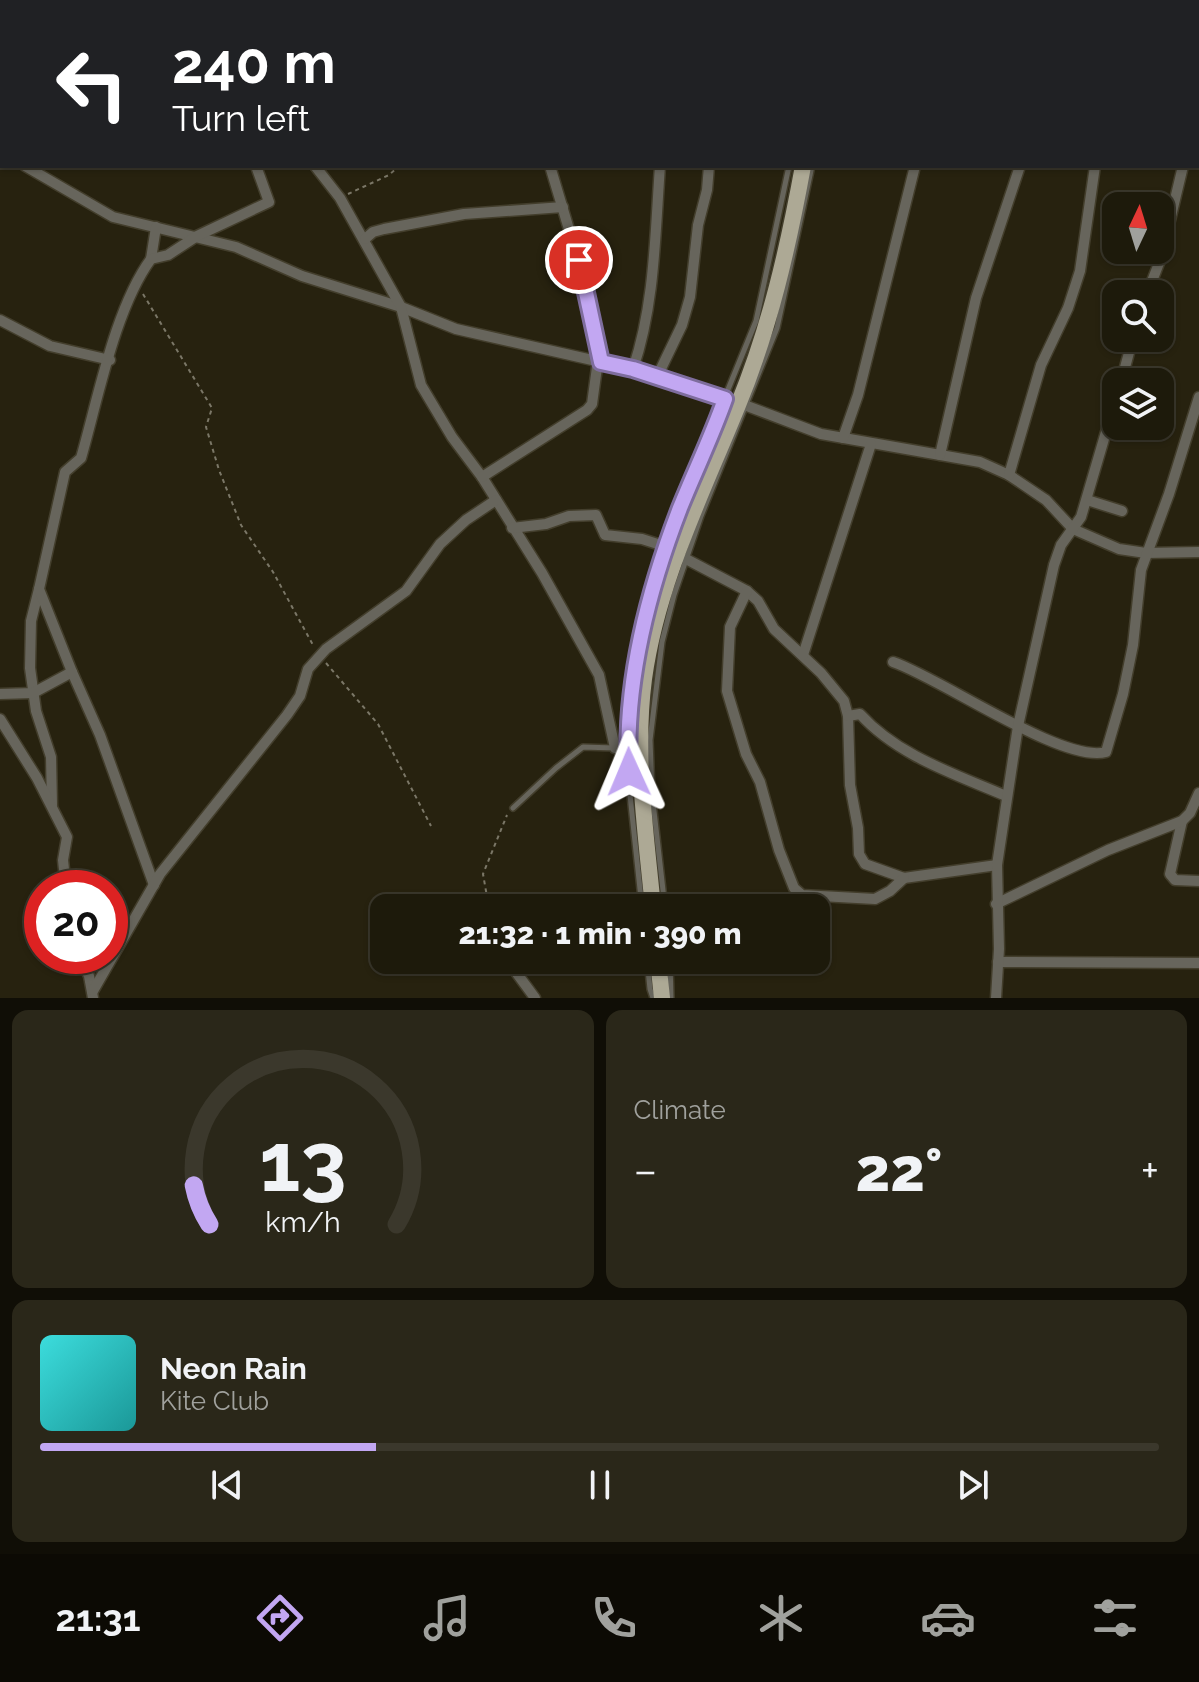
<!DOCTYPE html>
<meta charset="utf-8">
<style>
:root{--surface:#1d1a0b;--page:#2a2719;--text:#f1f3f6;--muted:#a0a19d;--line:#3b382c;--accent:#c2a7f2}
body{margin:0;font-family:Raleway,sans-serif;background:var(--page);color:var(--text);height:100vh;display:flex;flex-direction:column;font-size:30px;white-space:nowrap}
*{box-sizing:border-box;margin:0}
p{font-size:26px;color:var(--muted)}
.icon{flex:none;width:44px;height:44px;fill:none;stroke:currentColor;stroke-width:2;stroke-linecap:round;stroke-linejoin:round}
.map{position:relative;height:998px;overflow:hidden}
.side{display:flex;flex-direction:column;gap:12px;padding:12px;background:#100e06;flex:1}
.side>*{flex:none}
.hud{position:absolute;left:0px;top:0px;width:1200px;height:168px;box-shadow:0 2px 6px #0004,0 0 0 2px var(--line);background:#202124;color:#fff;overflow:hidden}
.needle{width:52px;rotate:4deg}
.tools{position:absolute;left:1102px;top:192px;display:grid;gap:16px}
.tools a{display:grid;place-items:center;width:72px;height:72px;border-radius:16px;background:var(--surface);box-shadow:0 2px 6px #0004,0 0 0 2px var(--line);font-size:40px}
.speed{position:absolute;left:24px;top:870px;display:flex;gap:16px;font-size:40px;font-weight:700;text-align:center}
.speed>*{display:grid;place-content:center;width:104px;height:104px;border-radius:50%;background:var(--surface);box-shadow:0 2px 6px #0004,0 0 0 2px var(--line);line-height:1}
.speed .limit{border:12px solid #d22;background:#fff;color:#111}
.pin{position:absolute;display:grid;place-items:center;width:68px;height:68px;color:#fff;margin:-34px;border:4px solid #fff;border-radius:50%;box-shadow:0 2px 8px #0007}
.me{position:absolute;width:88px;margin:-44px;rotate:359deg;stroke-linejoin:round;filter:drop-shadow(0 0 6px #0008)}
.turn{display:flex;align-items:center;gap:28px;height:168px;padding:0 40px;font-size:36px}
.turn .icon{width:104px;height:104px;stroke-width:2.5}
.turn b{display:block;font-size:56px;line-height:68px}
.big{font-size:60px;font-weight:800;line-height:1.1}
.side .tile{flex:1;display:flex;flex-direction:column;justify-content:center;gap:12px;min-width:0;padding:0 28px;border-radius:16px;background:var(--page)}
.side .dial{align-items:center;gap:0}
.dial svg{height:208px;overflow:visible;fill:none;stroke:var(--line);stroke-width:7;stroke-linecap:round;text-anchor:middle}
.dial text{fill:var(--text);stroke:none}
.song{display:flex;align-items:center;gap:24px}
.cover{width:96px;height:96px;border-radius:12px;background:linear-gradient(135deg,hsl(180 70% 55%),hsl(180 70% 35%))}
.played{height:8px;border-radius:4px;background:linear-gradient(90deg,var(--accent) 30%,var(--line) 30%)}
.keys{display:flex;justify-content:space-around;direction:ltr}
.heat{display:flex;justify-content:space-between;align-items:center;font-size:44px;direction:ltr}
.side .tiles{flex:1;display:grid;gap:12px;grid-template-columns:1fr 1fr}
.tile:last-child{grid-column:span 2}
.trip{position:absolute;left:370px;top:894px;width:460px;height:80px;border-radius:16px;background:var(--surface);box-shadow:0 2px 6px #0004,0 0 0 2px var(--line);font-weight:800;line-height:80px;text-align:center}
.tabs{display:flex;height:128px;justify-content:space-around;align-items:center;background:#0c0a04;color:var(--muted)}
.tabs .icon{width:56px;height:56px}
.tabs .selected{color:var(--accent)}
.tabs b{font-size:36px;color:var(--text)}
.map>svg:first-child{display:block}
</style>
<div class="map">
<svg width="1199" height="998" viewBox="0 0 1199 998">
<rect width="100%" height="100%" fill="#27220f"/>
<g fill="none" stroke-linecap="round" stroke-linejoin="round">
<g stroke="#433e2c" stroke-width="8">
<g id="lane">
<polyline points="819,2 819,0"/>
<polyline points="841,2 842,0"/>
<polyline points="513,808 556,768 583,747 614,748"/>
<polyline points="642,908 630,795 627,739 640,637 652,588 680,507 756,321 789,166"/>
<polyline points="665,908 652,793 650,740 662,642 674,595 701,516 777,328 812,166"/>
<polyline points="647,960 650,989 653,998"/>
<polyline points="670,960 671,998"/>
</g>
</g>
<g stroke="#433e2c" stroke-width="13">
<g id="street">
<polyline points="178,0 180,2"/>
<polyline points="240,0 241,2"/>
<polyline points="488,0 488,2"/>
<polyline points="26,2 26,0"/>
<polyline points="686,2 686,0"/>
<polyline points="732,2 732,0"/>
<polyline points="958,2 958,0"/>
<polyline points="1053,2 1053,0"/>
<polyline points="1143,2 1143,0"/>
<polyline points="0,113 2,108"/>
<polyline points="1198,115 1199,111"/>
<polyline points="0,150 2,151"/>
<polyline points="25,166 113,217 236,247 302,276 401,307 456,329 601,362 586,286 550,166"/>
<polyline points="315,166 340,198 401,307 421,385 452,437 482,477 542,573 599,675 615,748 628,750"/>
<polyline points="365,239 373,232 384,229 464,214 563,207"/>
<polyline points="151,259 156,227"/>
<polyline points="1147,294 1161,258 1183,166"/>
<polyline points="0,320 50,346 110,360"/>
<polyline points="601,362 633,369 725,399"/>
<path d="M633,369c22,-65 22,-135 27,-203"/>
<polyline points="657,377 682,325 690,297 698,225 707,190 709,166"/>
<polyline points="1121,382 1133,338"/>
<polyline points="747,406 821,434 980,462 1009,475 1046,500 1073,529 1119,549 1146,553 1199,552"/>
<polyline points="843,438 858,395 915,166"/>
<polyline points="940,455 976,298 1020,166"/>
<polyline points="1009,475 1041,365 1068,308 1080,271 1095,166"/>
<polyline points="482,477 587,410 592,404 598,360"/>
<polyline points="1087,500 1122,511"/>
<polyline points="512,528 546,524 569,516 596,515 605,535 642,539 667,547"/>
<polyline points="686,559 747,591 758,601 774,629 821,673 844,701 848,716 850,785 858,828 859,854 865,864 904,878 997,865"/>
<polyline points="39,589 31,621 30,668 36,711 51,757 52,805"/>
<polyline points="747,591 730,627 727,691 746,754 760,782 779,850 794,888 802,895 875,899 890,891 904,878"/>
<polyline points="803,655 871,444"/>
<path d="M893,662c48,16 170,102 213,90l17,-58 10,-49 8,-75 28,-76 30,-97"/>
<polyline points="0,694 33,693 72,672"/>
<path d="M848,716l12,-2c38,42 95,60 146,82"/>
<polyline points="0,719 37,778 67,837 63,860 66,888"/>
<polyline points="1182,821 1170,874 1175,880 1199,881"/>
<path d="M154,885l-54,-150 -28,-63 -33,-83 26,-117 16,-14c17,-59 34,-150 70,-199l17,-4 29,-19 72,-34 -13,-36"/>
<polyline points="996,904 1108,850 1182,821 1190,813 1199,793"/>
<polyline points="79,956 89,976 93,998"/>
<polyline points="507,960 535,998"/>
<polyline points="998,962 1199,963"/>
<polyline points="93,991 160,874 287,715 300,696 308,669 326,649 406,591 440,544 466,520 496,500"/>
<polyline points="996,998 999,949 997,865 1018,726 1054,565 1061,545 1081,517 1116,398"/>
</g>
</g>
<g stroke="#433e2c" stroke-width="19">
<g id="primary">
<polyline points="833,2 833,0"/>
<path d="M653,908c-7,-75 -19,-153 -9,-229 13,-96 58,-185 94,-274 32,-78 50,-157 65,-239"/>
<polyline points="658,960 662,998"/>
</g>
</g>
<g stroke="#7b7767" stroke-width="2" stroke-dasharray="4 4" stroke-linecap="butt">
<polyline points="607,2 607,0"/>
<polyline points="348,194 389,175 399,166"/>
<polyline points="143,294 212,408 206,427 219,470 241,525 273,572 313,645"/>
<polyline points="326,663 378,724 431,826"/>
<polyline points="489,908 483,874 507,815"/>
</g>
<use href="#lane" stroke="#67655c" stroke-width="5"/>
<use href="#street" stroke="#67655c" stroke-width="10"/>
<use href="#primary" stroke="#ada995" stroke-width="16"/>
</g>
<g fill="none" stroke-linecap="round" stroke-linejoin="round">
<g stroke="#7e6d9d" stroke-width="20">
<path id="route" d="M579,260l22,102 32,7 92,30c-13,37 -30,72 -45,109 -32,83 -56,174 -51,264"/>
</g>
<use href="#route" stroke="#c2a7f2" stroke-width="14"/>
</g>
</svg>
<div class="tools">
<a><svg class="needle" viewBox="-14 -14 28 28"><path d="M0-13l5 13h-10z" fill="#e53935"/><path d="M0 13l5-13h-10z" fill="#a0a19d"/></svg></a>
<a><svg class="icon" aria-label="search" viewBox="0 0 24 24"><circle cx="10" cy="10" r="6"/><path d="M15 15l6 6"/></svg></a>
<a><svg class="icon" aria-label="layers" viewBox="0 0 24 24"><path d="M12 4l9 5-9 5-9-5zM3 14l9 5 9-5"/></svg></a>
</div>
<div class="speed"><div class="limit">20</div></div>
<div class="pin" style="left:579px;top:260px;background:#d93025"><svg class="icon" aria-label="arrive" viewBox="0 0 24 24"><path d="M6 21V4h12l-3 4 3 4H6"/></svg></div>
<svg class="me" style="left:629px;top:772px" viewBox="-20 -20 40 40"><path d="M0-17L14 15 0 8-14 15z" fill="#c2a7f2" stroke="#fff" stroke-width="4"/></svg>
<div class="trip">21:32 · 1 min · 390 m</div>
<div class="hud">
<div class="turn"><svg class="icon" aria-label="left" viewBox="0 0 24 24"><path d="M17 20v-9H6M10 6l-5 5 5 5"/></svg><div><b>240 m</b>Turn left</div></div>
</div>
</div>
<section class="side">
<div class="tiles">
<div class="tile dial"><svg viewBox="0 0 100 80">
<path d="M14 69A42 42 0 1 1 86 69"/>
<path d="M14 69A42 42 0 0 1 8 54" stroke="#c2a7f2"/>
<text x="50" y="56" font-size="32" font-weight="700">13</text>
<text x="50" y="72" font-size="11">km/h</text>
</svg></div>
<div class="tile"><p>Climate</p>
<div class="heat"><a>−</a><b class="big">22°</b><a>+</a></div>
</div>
<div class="tile">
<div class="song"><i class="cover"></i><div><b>Neon Rain</b><p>Kite Club</p></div></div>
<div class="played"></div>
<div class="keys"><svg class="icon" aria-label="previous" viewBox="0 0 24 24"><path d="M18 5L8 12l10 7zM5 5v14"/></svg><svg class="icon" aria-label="pause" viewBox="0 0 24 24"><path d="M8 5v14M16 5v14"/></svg><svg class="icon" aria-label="next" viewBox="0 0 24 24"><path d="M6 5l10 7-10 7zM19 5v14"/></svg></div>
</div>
</div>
</section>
<nav class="tabs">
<b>21:31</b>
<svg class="icon selected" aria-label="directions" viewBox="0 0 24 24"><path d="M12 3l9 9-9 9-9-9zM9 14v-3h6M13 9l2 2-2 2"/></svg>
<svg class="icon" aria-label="music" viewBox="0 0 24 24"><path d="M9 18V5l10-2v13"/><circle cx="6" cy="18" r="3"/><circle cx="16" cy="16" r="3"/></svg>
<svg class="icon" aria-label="phone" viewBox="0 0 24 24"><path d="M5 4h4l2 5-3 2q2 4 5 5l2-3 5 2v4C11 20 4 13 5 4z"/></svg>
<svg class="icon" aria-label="climate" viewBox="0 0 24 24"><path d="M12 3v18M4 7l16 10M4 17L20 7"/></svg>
<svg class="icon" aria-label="car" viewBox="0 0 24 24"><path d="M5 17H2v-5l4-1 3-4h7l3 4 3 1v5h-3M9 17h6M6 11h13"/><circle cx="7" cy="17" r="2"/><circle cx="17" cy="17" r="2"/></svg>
<svg class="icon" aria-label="filters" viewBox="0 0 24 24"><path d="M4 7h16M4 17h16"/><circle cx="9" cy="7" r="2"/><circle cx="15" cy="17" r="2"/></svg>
</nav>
